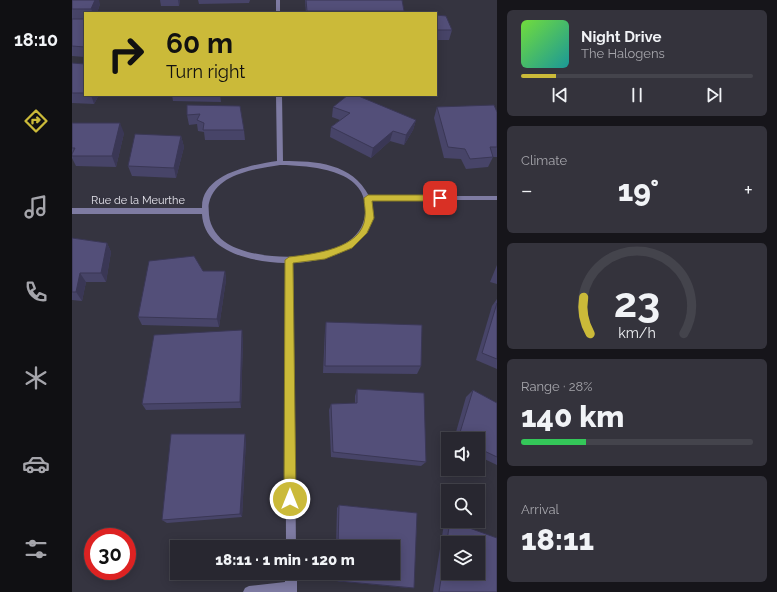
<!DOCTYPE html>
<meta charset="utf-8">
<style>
:root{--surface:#282730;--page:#34333c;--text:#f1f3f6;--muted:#a5a5ab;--line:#44444c;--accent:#cbba39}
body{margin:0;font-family:Raleway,sans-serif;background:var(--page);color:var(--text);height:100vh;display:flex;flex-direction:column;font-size:15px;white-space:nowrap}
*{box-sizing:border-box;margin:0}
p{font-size:13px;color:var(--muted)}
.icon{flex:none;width:22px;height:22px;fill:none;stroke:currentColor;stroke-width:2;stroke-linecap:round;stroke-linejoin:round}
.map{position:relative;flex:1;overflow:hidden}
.sheet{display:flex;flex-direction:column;gap:10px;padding:10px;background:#16151a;width:280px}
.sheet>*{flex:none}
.hud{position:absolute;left:12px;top:12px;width:353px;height:84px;border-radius:0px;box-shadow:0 2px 10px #0003,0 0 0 1px var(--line);background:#cbba39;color:#111;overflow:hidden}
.fabs{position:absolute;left:369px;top:432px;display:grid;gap:8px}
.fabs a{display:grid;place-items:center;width:44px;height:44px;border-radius:0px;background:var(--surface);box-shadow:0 2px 10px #0003,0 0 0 1px var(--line);font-size:20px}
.speed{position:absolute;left:12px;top:528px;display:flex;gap:8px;font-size:20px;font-weight:700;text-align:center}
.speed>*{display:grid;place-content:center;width:52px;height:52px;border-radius:50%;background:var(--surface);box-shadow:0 2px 10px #0003,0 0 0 1px var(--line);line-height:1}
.speed .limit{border:6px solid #d22;background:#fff;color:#111}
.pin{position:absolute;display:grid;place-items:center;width:34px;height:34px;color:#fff;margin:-17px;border-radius:8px;box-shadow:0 2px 6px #0006}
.me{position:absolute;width:44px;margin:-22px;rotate:0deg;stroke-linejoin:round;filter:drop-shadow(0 0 3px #0008)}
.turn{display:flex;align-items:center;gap:14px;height:84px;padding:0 16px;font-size:18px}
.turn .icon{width:52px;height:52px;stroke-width:2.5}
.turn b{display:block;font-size:28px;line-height:34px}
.big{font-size:30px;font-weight:800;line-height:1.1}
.sheet .card{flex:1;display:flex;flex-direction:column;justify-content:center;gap:6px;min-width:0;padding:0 14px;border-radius:6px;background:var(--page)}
.sheet .dial{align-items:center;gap:0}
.dial svg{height:104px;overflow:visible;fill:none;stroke:var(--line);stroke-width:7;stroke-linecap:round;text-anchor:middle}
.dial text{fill:var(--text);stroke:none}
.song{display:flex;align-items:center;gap:12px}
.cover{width:48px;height:48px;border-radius:6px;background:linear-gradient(135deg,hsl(100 70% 55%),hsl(180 70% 35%))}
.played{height:4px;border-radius:2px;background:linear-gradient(90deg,var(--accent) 15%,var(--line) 15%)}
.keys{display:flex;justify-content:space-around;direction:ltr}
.heat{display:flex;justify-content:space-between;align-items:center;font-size:22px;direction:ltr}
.charge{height:6px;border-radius:3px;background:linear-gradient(90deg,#34c759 28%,var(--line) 0)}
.trip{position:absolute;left:98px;top:540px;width:230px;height:40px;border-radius:0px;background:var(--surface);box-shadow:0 2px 10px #0003,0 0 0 1px var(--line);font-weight:800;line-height:40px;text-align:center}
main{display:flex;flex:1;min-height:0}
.tabs{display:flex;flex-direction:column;width:72px;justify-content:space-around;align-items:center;background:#101013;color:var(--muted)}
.tabs .icon{width:28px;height:28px}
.tabs .selected{color:var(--accent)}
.tabs b{font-size:18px;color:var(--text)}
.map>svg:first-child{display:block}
</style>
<main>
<nav class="tabs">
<b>18:10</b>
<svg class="icon selected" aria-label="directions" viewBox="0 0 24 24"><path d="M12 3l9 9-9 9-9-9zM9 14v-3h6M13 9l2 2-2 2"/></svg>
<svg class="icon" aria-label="music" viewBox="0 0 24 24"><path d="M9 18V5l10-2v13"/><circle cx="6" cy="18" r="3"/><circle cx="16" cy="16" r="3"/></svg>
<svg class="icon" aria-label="phone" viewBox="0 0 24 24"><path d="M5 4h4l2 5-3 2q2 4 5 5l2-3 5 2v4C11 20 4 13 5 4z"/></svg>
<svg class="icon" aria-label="climate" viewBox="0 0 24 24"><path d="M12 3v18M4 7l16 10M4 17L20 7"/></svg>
<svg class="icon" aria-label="car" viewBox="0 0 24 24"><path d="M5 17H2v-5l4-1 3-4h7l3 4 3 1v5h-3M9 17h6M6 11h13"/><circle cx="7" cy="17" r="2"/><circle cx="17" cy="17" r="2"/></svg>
<svg class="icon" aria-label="filters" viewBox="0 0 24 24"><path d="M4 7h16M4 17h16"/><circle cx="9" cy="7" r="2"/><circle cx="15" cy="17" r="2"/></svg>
</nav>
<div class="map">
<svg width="425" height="592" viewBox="0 0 425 592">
<rect width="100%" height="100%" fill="#353440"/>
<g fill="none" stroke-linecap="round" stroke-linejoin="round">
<g fill="#7e7ba2" fill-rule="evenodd">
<rect x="204" y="0" width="4" height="13"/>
<path d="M204,95h6l1,66c33,0 69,2 86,35h128v4h-126c10,46 -43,62 -78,63l3,284h-10l-1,-284c-31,-1 -81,-10 -83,-49h-130v-6h130c-1,-34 49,-43 75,-47zM208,165c32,1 90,4 85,49 -5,51 -104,50 -137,30 -10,-6 -18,-17 -19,-29 0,-4 -1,-9 0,-12 7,-30 47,-34 71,-38z"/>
<polygon points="213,573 225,573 225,592 171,592 173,588 177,586 213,582"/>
</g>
</g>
<g fill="#474468">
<polygon points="0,0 28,4 25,13 13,13 13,57 0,56"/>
<polygon points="88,0 108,0 107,6 89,6"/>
<polygon points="126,0 178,0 177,3 127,4"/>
<polygon points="233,0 330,0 332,11 332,13 234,13"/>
<polygon points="364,15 380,30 377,40 364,40"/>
<polygon points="0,63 13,64 13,95 27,95 22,104 0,103"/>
<polygon points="100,95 148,95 149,102 101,101"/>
<polygon points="115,105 172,130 173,140 133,140 132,132 126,131 125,124 117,125 115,115"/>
<polygon points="261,107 344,120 341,130 332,145 318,141 299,158 258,137 259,127 268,120 260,117"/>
<polygon points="365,107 425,112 425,157 421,157 416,167 394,169 389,159 372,158 362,118"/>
<polygon points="0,123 52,133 44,167 4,166 0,158"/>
<polygon points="109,136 112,147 104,178 60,176 56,166"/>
<polygon points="0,238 35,243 39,252 34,282 14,282 10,301 0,300"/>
<polygon points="425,265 425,284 418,282"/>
<polygon points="131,271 153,271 154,280 147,327 70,325 66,317"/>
<polygon points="425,299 425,369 404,360 420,306"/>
<polygon points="254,322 349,366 345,374 251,373 253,330"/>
<polygon points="171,338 169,408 74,410 70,404"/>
<polygon points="285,389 354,462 349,466 259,457 257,410 259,404 283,403 283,396"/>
<polygon points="401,390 425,403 425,465 406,456 406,439 382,439 394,397"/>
<polygon points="174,439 170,517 95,523 90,520"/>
<polygon points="267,505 345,513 342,588 337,588 264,581 264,573 321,573 321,547 264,547 265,508"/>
<polygon points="377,521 379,521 425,592 361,592 372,524"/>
</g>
<g fill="#3a3755">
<polygon points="23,0 27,0 28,4 25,13 21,13 19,9"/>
<polygon points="106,0 108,0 107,6"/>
<polygon points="19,95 27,95 22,104"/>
<polygon points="344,120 341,130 332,145 334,135"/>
<polygon points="48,123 52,133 44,167 40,156"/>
<polygon points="321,131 318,141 299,158 301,148"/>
<polygon points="109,136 112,147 104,178 102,168"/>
<polygon points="35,243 39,252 34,282 29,273"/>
<polygon points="153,271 154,280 147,327 145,319"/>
<polygon points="8,273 14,282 10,301 4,292"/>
<polygon points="170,330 171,338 169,408 168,402"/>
<polygon points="173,434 174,439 170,517 168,514"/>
</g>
<g fill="#534f79" stroke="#3a3755" fill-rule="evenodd">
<polygon points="0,0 23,0 19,9 0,9"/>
<polygon points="234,0 330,0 332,11 235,11"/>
<polygon points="364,15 374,16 380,30 364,30"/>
<polygon points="0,19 13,19 13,47 0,46"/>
<polygon points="0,63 13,64 13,93 0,93"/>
<polygon points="276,95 284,95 344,120 334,135 321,131 301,148 259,127 278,113 261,107"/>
<polygon points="115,105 168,106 172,130 131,130 132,123 125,120 128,114 115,115"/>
<polygon points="422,105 425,112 425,147 418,147 421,157 398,159 393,149 376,147 365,107"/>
<polygon points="0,123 48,123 40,156 0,156 0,154 3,148 0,148"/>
<polygon points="63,134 109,136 102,168 56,166"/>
<polygon points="0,238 35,243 29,273 8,273 4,292 0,292"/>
<polygon points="122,256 131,271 153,271 145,319 66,317 77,261"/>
<polygon points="425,303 425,359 410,353"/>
<polygon points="254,322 350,325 349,366 253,366"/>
<polygon points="170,330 168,402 70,404 82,335"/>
<polygon points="285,389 352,393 354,462 261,452 259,404 285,403"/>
<polygon points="401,390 425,403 425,457 406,448 406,439 386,439"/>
<polygon points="99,434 173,434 168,514 90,520"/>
<polygon points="267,505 345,513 342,588 266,581 266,573 321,573 321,547 266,547"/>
<path d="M378,521l47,17v54h-58zM376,543h30v30h-30z"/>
</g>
<path fill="#cbba39" stroke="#847925" d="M296,195h72l4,3 -4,3h-68l2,17 -7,15 -15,15 -27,11 -32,4 3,236 -2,4 -4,2 -4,-2 -2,-4 1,-239 4,-3c24,-3 74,-8 76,-40 1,-6 -1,-13 -1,-19z"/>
<g text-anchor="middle" stroke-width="4" stroke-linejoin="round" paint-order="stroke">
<g font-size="11" fill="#e4e3eb" stroke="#353440">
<text x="66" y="204">Rue de la Meurthe</text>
</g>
</g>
</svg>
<div class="fabs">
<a><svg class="icon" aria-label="sound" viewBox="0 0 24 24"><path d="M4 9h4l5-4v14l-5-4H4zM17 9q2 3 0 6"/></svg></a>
<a><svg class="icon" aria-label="search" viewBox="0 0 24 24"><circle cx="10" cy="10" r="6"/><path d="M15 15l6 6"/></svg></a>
<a><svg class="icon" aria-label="layers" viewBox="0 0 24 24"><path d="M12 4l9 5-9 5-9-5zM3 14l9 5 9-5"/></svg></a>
</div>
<div class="speed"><div class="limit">30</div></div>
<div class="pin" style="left:368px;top:198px;background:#d93025"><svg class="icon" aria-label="arrive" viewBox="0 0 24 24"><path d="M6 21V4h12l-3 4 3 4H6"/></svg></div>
<svg class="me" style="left:218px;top:499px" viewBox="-20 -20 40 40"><circle r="17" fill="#cbba39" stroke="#fff" stroke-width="3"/><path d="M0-11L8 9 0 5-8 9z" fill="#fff"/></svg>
<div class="trip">18:11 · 1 min · 120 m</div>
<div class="hud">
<div class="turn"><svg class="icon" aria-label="right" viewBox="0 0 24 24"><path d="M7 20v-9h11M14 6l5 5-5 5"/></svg><div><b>60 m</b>Turn right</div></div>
</div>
</div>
<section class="sheet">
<div class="card">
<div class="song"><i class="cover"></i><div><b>Night Drive</b><p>The Halogens</p></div></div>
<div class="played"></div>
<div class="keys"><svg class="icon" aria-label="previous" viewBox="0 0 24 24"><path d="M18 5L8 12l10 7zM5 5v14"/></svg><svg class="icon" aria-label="pause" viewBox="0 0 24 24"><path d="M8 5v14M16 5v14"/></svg><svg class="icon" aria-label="next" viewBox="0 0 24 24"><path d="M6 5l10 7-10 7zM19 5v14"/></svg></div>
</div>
<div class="card"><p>Climate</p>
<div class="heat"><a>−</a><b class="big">19°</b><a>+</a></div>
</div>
<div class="card dial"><svg viewBox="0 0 100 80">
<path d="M14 69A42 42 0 1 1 86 69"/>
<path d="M14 69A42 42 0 0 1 9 41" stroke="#cbba39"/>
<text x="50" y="56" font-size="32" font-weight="700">23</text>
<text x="50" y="72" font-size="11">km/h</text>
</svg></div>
<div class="card"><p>Range · 28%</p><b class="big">140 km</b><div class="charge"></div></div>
<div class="card"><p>Arrival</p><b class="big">18:11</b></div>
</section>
</main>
